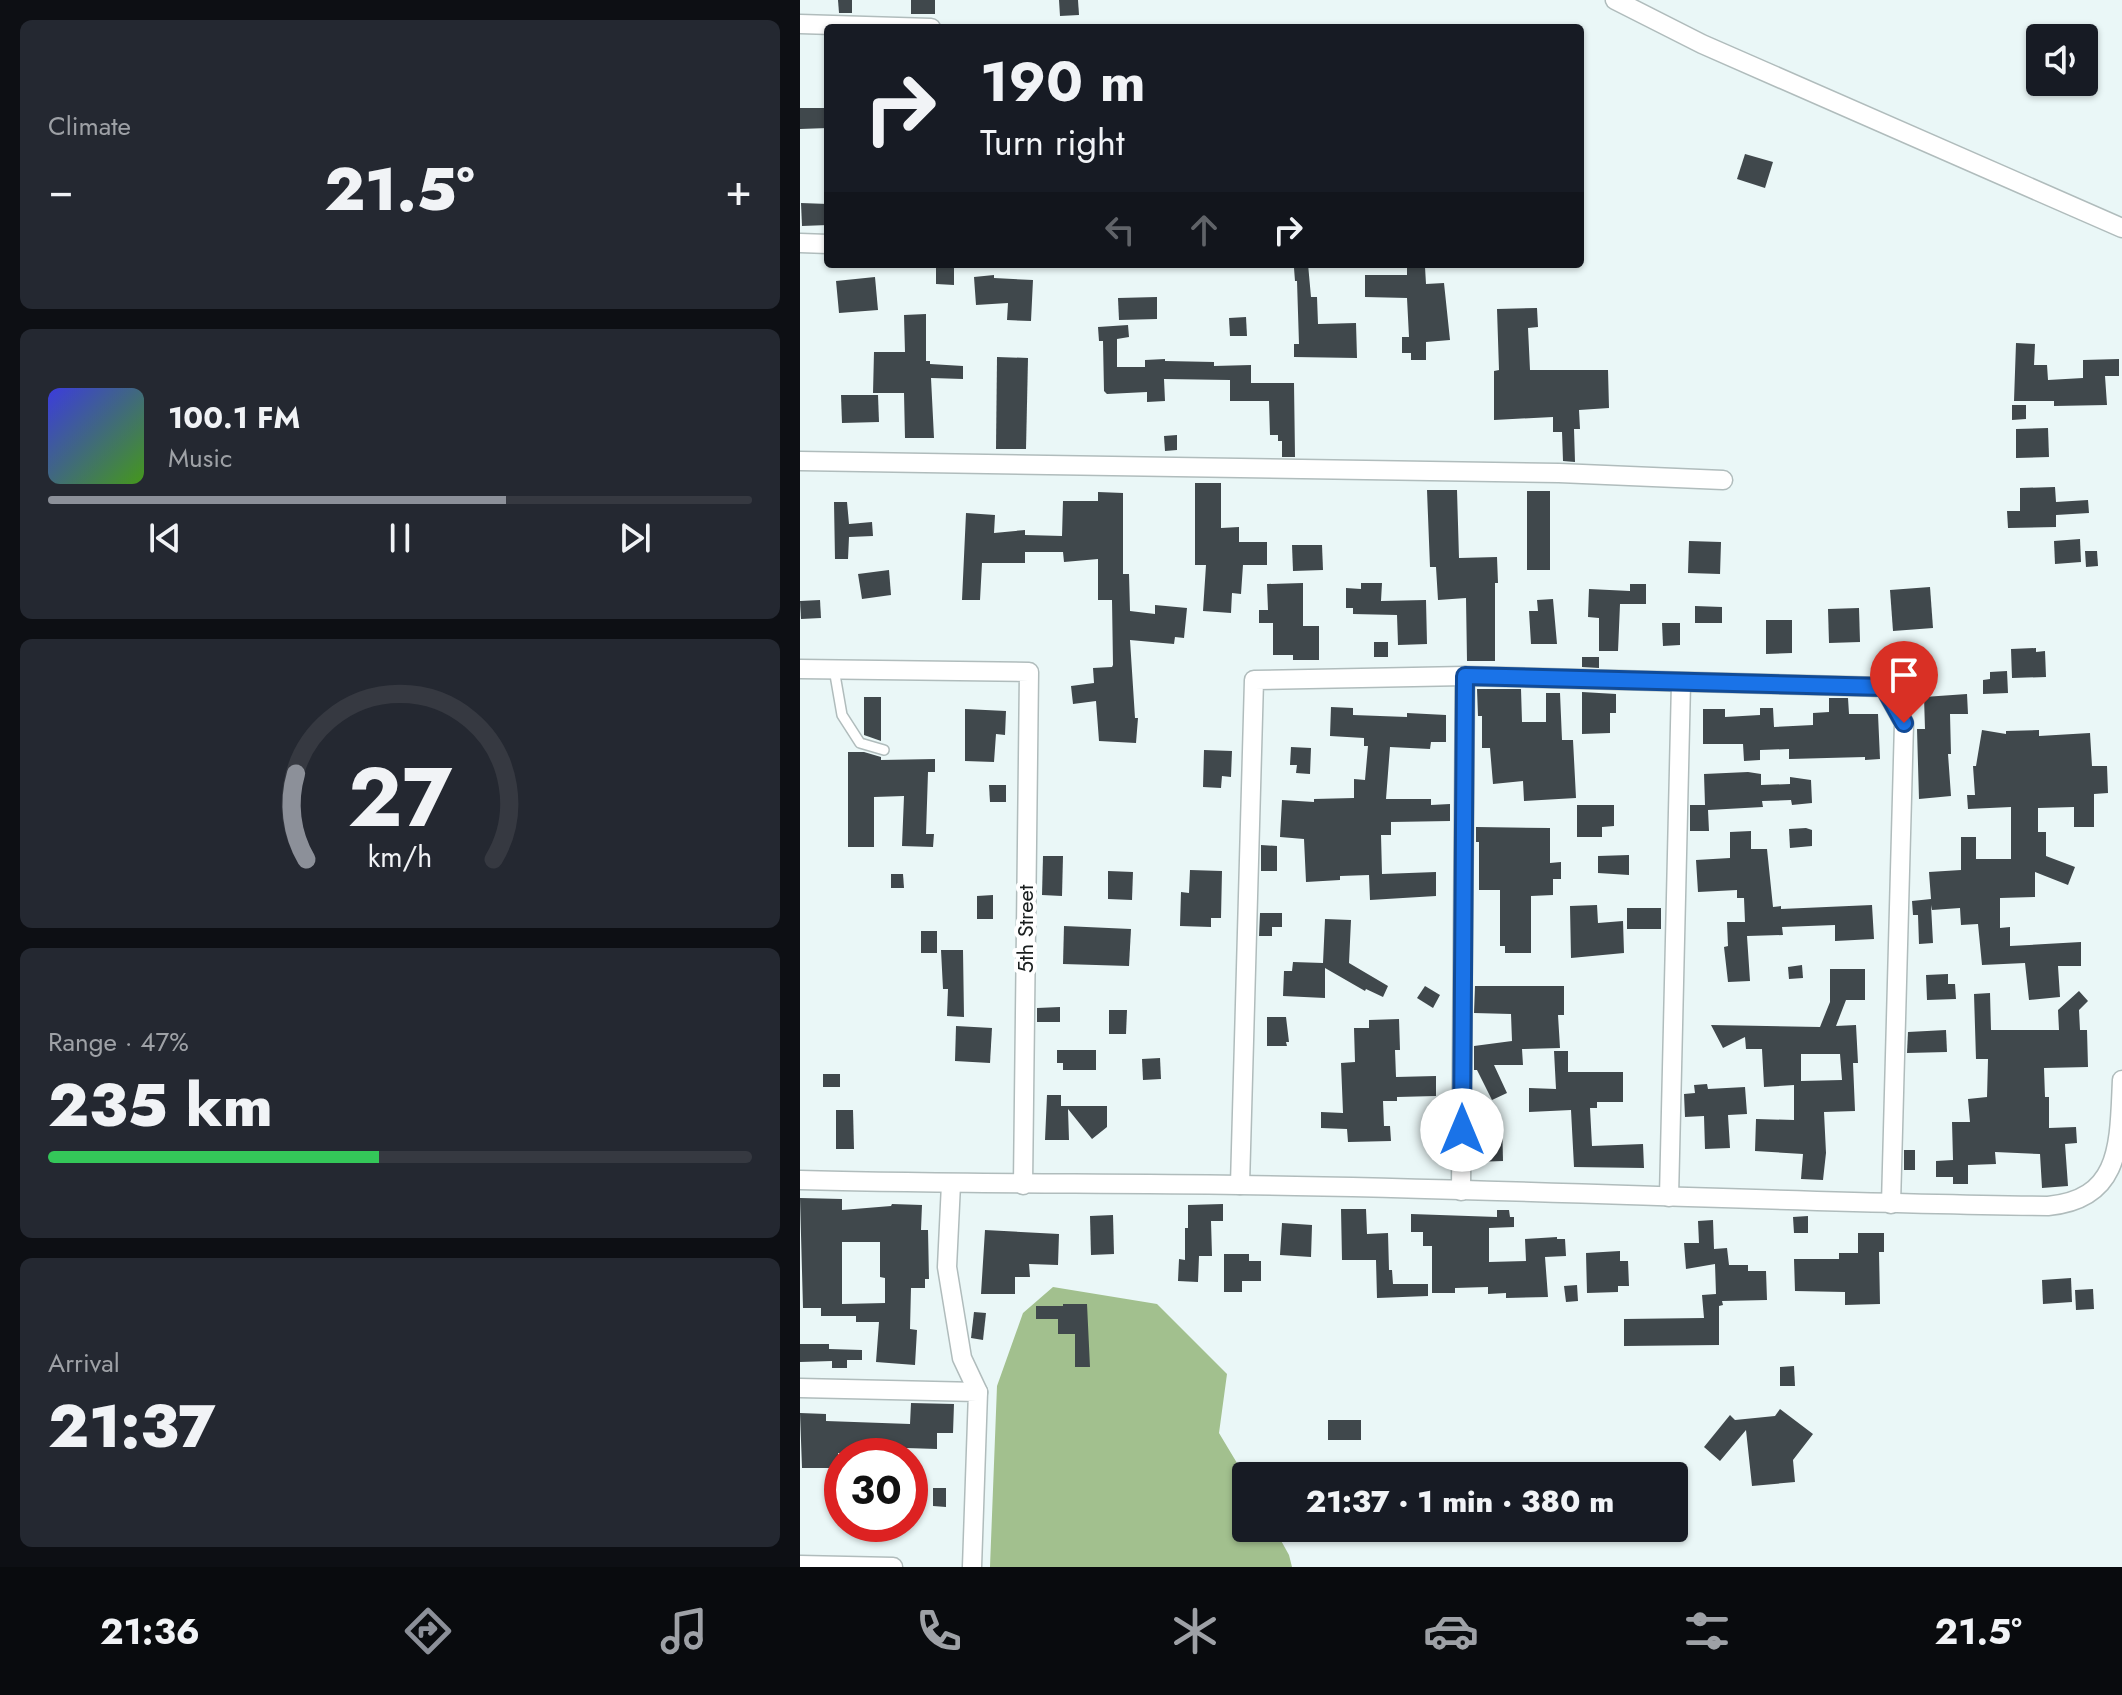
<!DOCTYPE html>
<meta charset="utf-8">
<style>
:root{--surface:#171b24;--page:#242831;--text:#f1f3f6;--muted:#9ea1a6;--line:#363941;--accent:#8c9099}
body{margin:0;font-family:Jost,sans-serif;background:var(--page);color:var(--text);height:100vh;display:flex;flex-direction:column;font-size:30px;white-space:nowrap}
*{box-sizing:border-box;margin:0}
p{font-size:26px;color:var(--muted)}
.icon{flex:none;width:44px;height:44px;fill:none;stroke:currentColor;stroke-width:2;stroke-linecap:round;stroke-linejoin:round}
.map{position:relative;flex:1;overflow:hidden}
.sheet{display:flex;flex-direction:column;gap:20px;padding:20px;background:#0d0f14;width:800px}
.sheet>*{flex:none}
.hud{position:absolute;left:24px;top:24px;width:760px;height:244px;border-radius:8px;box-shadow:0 2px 6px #0004;background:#171b24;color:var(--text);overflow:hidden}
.buttons{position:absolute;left:1226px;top:24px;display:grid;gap:16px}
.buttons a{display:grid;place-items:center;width:72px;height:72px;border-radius:8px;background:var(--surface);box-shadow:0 2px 6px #0004;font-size:40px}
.speed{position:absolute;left:24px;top:1438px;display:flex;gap:16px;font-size:40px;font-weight:700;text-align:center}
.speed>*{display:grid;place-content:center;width:104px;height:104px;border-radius:50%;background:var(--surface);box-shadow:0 2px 6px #0004;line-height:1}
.speed .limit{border:12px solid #d22;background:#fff;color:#111}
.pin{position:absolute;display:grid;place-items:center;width:68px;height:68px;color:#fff;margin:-82px -34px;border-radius:50% 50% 50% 0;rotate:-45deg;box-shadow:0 0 8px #0007}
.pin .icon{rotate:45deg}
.me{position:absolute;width:88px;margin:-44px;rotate:0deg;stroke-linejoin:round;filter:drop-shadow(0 0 6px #0008)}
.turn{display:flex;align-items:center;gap:28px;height:168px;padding:0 24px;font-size:36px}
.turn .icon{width:104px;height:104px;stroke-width:2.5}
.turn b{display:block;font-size:56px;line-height:68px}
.lanes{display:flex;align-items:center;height:76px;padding:0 24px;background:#0003;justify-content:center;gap:40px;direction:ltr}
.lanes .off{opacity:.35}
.big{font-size:60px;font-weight:800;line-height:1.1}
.sheet .widget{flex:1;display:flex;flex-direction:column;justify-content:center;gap:12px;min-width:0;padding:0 28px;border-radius:12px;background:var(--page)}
.sheet .dial{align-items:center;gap:0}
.dial svg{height:208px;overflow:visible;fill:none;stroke:var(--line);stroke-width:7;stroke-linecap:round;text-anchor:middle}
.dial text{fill:var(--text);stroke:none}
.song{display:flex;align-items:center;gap:24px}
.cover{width:96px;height:96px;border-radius:12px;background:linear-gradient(135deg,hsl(240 70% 55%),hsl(100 70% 35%))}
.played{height:8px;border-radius:4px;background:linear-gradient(90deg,var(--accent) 65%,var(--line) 65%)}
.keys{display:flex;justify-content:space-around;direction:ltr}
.heat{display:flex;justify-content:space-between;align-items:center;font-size:44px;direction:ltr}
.charge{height:12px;border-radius:6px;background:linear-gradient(90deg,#34c759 47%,var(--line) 0)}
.trip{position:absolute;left:432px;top:1462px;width:456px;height:80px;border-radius:8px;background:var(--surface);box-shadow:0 2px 6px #0004;font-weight:800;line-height:80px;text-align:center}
.tab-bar{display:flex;height:128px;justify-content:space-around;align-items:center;background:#090b0e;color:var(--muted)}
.tab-bar .icon{width:56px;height:56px}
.tab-bar .current{color:var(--accent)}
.tab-bar b{font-size:36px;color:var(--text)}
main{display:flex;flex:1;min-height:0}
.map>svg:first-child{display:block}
</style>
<main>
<section class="sheet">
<div class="widget"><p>Climate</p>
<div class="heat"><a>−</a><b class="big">21.5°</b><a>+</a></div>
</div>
<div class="widget">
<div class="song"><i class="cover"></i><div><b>100.1 FM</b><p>Music</p></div></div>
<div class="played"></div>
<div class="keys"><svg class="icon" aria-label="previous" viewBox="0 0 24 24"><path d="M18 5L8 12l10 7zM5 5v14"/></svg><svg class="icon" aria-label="pause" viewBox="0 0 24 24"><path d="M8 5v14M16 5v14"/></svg><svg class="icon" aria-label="next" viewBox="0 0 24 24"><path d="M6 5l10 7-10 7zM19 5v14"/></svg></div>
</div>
<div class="widget dial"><svg viewBox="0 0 100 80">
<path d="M14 69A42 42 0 1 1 86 69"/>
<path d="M14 69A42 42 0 0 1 10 36" stroke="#8c9099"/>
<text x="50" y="56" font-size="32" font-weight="700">27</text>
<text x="50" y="72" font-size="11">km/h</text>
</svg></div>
<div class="widget"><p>Range · 47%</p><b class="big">235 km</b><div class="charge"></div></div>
<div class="widget"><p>Arrival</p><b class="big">21:37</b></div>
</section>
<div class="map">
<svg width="1322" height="1567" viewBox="0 0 1322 1567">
<rect width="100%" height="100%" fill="#eaf7f7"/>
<polygon fill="#a2c08e" points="253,1287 357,1304 427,1374 419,1433 446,1478 446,1528 474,1528 489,1555 492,1567 190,1567 197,1386 223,1313"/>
<g fill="#40484c" fill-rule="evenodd">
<polygon points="38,0 52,0 52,13 39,13"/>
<rect x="111" y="0" width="24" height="14"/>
<polygon points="259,0 278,0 279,15 260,16"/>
<polygon points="0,108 28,108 28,128 0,129"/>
<polygon points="945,154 973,162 965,188 937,179"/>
<polygon points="1,203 28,204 28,225 2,226"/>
<polygon points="497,264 508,264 511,297 517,297 518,324 556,323 557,358 494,357 494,344 499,344 497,281 495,281 494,268 497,268"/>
<polygon points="136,265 154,265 154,285 136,284"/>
<polygon points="607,266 625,267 626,284 644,283 650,340 626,342 626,360 611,360 611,353 602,353 602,337 609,337 607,298 565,297 565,275 607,275"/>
<polygon points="194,275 194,278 233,280 231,321 207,320 208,303 176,305 174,277"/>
<polygon points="75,277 78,310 39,313 36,281"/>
<polygon points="357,297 357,319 319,320 318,298"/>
<polygon points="737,308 738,327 728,328 730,370 808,370 809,408 779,410 780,429 774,429 775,462 763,461 762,432 753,432 753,417 694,420 694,371 699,370 697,309"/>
<polygon points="126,314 126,361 130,361 130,364 163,366 163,379 131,378 134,438 105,438 104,393 73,393 74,352 105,352 104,315"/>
<polygon points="446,317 447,336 430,336 429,318"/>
<polygon points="328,325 329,337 317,339 317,367 345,367 345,360 365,359 365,361 414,362 414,366 451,365 451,383 494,383 495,457 482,457 482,441 478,441 478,435 470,435 469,401 430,401 430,380 364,379 365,401 347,402 347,392 307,394 304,391 303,341 299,341 298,327"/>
<polygon points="1216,343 1235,344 1234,365 1247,365 1248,380 1283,378 1283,360 1319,359 1319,376 1305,376 1307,405 1254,406 1254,401 1214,401"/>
<polygon points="197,357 228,358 226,449 196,449"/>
<polygon points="41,395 78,395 79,422 42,423"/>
<polygon points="1212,405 1226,405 1226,419 1212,420"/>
<polygon points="1248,428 1249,457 1216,458 1216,429"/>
<polygon points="377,435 377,450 365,451 364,436"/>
<polygon points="395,483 421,483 421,528 439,527 439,542 467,542 467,565 443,565 441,594 432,593 431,613 403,611 406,565 395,565"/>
<polygon points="1255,487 1256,502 1288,500 1289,513 1256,515 1256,527 1208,528 1207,511 1220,511 1220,488"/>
<polygon points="627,490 657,490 659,558 697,557 698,583 695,583 695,661 667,661 666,598 638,600 636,567 630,567"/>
<rect x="727" y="491" width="23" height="79"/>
<polygon points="298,492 323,493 323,574 329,574 330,611 355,614 355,605 387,608 384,638 375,637 374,644 330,640 335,718 338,718 336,743 299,741 296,701 273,704 271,686 294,683 293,668 312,667 313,665 312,600 298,600 298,559 264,562 263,552 225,552 225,563 182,563 180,600 162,600 166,513 195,515 194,533 225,530 225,535 262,536 263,501 298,501"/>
<polygon points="34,502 47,502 49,524 72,522 73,536 49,537 48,559 35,559"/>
<polygon points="1280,539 1281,562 1255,564 1254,541"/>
<polygon points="889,541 921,542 920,574 888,573"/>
<polygon points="492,545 522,545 523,570 493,571"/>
<polygon points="1285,551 1297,551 1298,566 1286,567"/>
<polygon points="89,570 91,595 62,599 58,574"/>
<polygon points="503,583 503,626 519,626 519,660 493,660 493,655 473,655 473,623 459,623 459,610 468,610 467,584"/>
<polygon points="561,583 582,583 581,601 626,600 627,644 598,645 597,615 553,614 553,608 546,608 546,588 561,589"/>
<polygon points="830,584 846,584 846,604 820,604 818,651 799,651 799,618 788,617 789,589 830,591"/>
<polygon points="1130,587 1133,628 1093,631 1090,590"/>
<polygon points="753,599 757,644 731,644 729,611 738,611 737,600"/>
<polygon points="20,600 21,618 1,619 0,601"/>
<polygon points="895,606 922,607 922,623 895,623"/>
<polygon points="1059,608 1060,642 1029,643 1028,609"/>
<polygon points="966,620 992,620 992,653 966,654"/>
<polygon points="862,623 880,623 880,645 863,646"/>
<rect x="574" y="642" width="14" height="15"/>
<polygon points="1236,648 1236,652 1245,651 1246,677 1212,678 1211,649"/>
<polygon points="782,657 799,657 799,668 782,667"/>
<polygon points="1207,671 1208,693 1183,694 1183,680 1190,679 1190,672"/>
<polygon points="677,689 721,689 722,722 746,722 746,693 760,693 762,740 773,740 776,798 724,801 723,781 693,784 690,748 682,748 682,716 678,716"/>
<polygon points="782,692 816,694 816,713 810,713 810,733 782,734"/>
<polygon points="1167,694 1168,714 1150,714 1151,754 1148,754 1151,796 1119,799 1117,729 1125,729 1124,697"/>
<polygon points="64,697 81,697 81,741 64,735"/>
<polygon points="1029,698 1048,698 1049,714 1078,714 1080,759 1065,760 1065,757 989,759 989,749 960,750 960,760 944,761 943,744 903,744 903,709 925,709 925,717 960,715 960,708 973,708 974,727 1013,725 1013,713 1029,712"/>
<polygon points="531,707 553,708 553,715 607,717 607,713 646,715 646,742 631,742 630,749 590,747 586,799 631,799 631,805 650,804 650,821 591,822 591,835 581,835 582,874 636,872 636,896 570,900 569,875 540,876 540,880 506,882 504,839 480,837 482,800 514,802 514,799 554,798 554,779 565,780 568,746 564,746 564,738 530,736"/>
<polygon points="165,709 206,711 205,735 196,734 194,762 165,761"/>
<polygon points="1182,730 1206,734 1206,731 1239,730 1239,736 1290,733 1292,766 1307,766 1308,793 1294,794 1294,827 1274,827 1274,807 1238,808 1238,832 1246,832 1246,856 1275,867 1268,885 1235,872 1235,897 1200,898 1200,928 1210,927 1210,946 1281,942 1281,966 1258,966 1260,997 1229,1000 1225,963 1182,965 1178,924 1161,925 1160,908 1132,910 1131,905 1133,943 1119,944 1118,915 1113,915 1112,901 1131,899 1129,872 1161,870 1161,837 1176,837 1176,859 1211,859 1211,807 1168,809 1167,795 1175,795 1173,766 1176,766"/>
<polygon points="491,747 511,748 510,774 496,773 497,765 490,765"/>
<polygon points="404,750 432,751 431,777 422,776 421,788 403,787"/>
<polygon points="48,752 64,752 81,757 81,760 135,759 135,772 128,772 126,834 134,834 133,847 102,846 104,796 74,797 74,847 48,847"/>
<polygon points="948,772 961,774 961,785 990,784 990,777 1011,780 1012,803 992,805 991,800 962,801 963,807 908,810 909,831 890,831 890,805 905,805 904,774"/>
<polygon points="189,785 206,785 206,802 190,802"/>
<polygon points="777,805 814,805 814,826 802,827 802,837 777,837"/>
<polygon points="676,827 750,828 750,863 761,862 761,879 753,879 753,895 731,896 731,953 705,953 705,946 700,946 700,890 679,890 679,842 676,842"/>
<polygon points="1006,828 1012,830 1012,846 990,848 989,829"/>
<polygon points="951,831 951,849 967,849 973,907 981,906 981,909 1072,905 1074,939 1035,941 1035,925 982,927 983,935 947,936 950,981 928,982 924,947 928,946 927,922 945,922 944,898 937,898 937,890 898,892 896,860 930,858 930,832"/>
<polygon points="461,845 477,846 477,871 461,871"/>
<polygon points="829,855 829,875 798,873 798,856"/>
<polygon points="243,856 263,856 262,896 242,895"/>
<polygon points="390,870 422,871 421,918 411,918 411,927 380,926 381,892 389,893"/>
<polygon points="308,871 333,872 332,900 308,899"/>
<polygon points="91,874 103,874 104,888 91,888"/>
<polygon points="193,895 193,919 177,919 177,896"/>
<polygon points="797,905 798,923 823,921 824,953 771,958 770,906"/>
<rect x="827" y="908" width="34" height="21"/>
<polygon points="460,913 482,913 482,927 472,927 472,936 459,936"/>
<polygon points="525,919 551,920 549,963 588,986 583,997 566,989 565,991 525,968 525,998 483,996 484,971 492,971 493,962 523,963"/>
<polygon points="264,926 331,929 329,966 263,964"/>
<rect x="121" y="931" width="16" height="22"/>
<polygon points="141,950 163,950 164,1017 147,1016 148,989 143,989"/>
<polygon points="1002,965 1003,978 989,979 988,967"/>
<path d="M1030,969h35v31h-19l-10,26 20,-1 2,38h-5l2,48 -31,1 2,41 -3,27 -22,-1 2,-25 -48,-3 1,-32 38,1v-35l-30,2 -2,-38h-16l-1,-12 -22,11 -12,-23 109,2 10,-25zM1001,1054h39l2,26 -41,1z"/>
<polygon points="1148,974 1148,984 1155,984 1156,999 1127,1000 1126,975"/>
<polygon points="625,986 640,995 633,1008 617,998"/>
<polygon points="675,986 764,986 764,1015 758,1015 760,1048 722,1049 723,1065 694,1065 707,1093 692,1100 677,1070 674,1070 674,1046 712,1041 711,1014 674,1013"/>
<polygon points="1279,991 1288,1001 1279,1010 1280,1030 1287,1030 1288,1067 1244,1068 1245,1097 1249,1097 1249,1128 1276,1127 1277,1143 1265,1144 1268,1186 1242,1188 1240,1154 1195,1152 1196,1164 1168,1165 1168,1184 1153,1184 1153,1177 1136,1177 1136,1161 1153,1160 1152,1122 1170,1122 1168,1099 1187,1097 1188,1059 1176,1059 1174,994 1190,993 1191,1030 1259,1030 1258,1010"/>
<polygon points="260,1007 260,1022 237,1022 237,1008"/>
<polygon points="309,1010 327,1010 326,1034 309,1034"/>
<polygon points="467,1017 486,1017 489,1042 486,1042 487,1046 467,1046"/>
<polygon points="599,1019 600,1050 595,1050 596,1077 636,1076 636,1096 597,1097 597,1101 583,1101 584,1126 590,1126 591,1141 548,1142 547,1129 521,1128 521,1112 543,1113 541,1063 555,1062 554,1028 569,1028 569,1020"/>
<polygon points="156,1026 192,1028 190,1063 155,1061"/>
<polygon points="1146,1030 1147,1052 1107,1053 1108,1032"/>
<polygon points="257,1050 296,1050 296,1070 263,1070 263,1063 257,1063"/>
<polygon points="754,1051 768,1051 768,1072 823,1072 823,1102 797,1102 797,1108 790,1108 792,1146 843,1144 844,1168 774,1167 771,1110 729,1112 729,1088 756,1089"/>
<polygon points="360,1058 361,1079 343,1080 342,1059"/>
<rect x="23" y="1074" width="17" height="13"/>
<polygon points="907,1084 908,1089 945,1087 947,1114 928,1115 930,1148 905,1149 904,1116 885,1117 884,1094 895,1093 894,1085"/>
<polygon points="247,1095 261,1095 261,1106 307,1106 307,1127 292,1139 268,1109 269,1140 245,1140"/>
<polygon points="36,1110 53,1110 54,1149 36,1149"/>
<polygon points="702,1118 703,1161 673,1162 674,1119"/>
<rect x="1104" y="1150" width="11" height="20"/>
<path d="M0,1198l42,1v11l49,-4 1,-2 30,1 -1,25h7l1,49h-4v9h-14l-1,41 7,1 -2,35 -39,-3 3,-40h-23v-6h-35v-8h-18zM42,1242h38v35l5,1v25l-43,1z"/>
<polygon points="423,1204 423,1221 411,1221 412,1256 399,1256 398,1282 378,1281 379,1259 385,1260 385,1228 388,1228 388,1205"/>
<polygon points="541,1209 566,1209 567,1234 588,1233 589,1270 592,1270 593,1284 628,1284 628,1296 577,1298 576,1260 542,1260"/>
<polygon points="697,1210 709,1210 710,1217 714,1217 714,1227 689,1228 689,1262 726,1261 725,1239 757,1237 757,1239 765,1239 766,1256 745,1257 748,1297 706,1298 706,1293 688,1294 688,1287 655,1288 655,1293 632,1293 632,1246 623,1246 623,1232 611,1232 611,1214 697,1217"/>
<polygon points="313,1215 314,1254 291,1255 290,1216"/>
<polygon points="1008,1216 1008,1233 994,1233 993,1217"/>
<polygon points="913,1220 914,1249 927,1248 929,1265 948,1265 948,1271 966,1271 967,1300 922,1301 923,1305 919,1306 919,1345 824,1346 824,1319 904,1318 902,1295 916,1294 915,1264 886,1269 884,1243 899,1243 898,1221"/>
<polygon points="482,1223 512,1225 511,1257 480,1255"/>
<polygon points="185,1230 259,1234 258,1265 229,1264 230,1277 215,1277 215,1294 181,1294"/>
<polygon points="1058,1233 1084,1233 1084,1252 1079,1252 1080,1304 1045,1305 1045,1292 995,1291 994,1259 1039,1259 1039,1253 1058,1253"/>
<polygon points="820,1251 820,1261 828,1261 829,1286 818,1286 818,1292 787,1293 786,1253"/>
<polygon points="424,1254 449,1254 449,1261 461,1261 461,1281 442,1281 442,1292 424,1292"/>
<polygon points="1271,1278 1272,1302 1243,1304 1242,1280"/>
<polygon points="777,1285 778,1301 766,1302 764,1286"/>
<polygon points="1293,1289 1294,1309 1276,1310 1275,1290"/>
<polygon points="263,1304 287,1304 290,1367 275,1367 275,1334 258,1334 258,1319 236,1319 236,1306 263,1306"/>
<polygon points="174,1312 186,1313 183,1340 171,1338"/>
<polygon points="0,1344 29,1344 29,1349 62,1350 62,1360 47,1360 47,1368 32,1368 32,1361 0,1362"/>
<polygon points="994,1366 995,1386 980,1386 980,1367"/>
<polygon points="111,1403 154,1404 153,1433 137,1433 137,1449 106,1448 106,1456 90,1456 90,1453 38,1453 38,1468 2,1468 0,1413 26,1414 26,1421 110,1424"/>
<polygon points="980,1409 1013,1434 993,1460 995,1482 952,1486 946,1430 920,1461 904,1447 930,1415 935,1420 975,1416"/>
<rect x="528" y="1420" width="33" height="20"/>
<polygon points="133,1488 146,1488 146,1507 133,1506"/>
</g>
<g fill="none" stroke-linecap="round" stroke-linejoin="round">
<g stroke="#b0bcbc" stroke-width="12">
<polyline id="lane" points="34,669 42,715 60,743 84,750"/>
</g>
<g stroke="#b0bcbc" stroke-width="21">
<g id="street">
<polyline points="815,0 902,44 1322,228"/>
<polyline points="0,24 131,28"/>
<polyline points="0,243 28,244"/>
<polyline points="0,461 759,473 923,480"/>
<polyline points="0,669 229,672 223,1185"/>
<path d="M0,1180c146,4 293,3 439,5 270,3 539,18 809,21 74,-7 71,-63 74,-126"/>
<polyline points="151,1184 147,1267 162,1358 178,1392"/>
<polyline points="440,1185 454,680 665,676 1084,687 1104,723 1091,1204"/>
<polyline points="661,1191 665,676"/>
<polyline points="869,1197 881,683"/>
<polyline points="0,1388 178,1392 172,1567"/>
<polyline points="0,1565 93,1567"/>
</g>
</g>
<use href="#lane" stroke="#fff" stroke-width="9"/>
<use href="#street" stroke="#fff" stroke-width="18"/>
</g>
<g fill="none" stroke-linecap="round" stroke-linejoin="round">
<g stroke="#114b97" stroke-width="20">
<polyline id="route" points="662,1130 665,676 1084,687 1104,723"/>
</g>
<use href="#route" stroke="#1a73e8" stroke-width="14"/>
</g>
<g text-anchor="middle" stroke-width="8" stroke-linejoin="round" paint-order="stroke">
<g font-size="22" fill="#191e1e" stroke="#fff">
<text transform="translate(225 929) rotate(-90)" y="8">5th Street</text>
</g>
</g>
</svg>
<div class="buttons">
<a><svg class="icon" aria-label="sound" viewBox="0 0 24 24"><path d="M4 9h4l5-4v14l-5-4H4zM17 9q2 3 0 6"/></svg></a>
</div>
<div class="speed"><div class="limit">30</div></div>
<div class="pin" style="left:1104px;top:723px;background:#d93025"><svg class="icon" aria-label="arrive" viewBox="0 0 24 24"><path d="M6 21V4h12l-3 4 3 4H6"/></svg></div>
<svg class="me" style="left:662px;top:1130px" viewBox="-20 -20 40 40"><circle r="19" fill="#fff"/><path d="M0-13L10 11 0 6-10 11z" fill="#1a73e8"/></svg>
<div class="trip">21:37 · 1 min · 380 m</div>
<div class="hud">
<div class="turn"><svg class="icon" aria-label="right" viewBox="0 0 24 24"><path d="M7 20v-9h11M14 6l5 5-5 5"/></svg><div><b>190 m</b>Turn right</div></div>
<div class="lanes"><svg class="icon off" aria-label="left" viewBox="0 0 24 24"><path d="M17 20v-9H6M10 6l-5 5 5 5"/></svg><svg class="icon off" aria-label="ahead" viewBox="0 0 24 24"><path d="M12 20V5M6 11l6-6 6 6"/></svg><svg class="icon" aria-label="right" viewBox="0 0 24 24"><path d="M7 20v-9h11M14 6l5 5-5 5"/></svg></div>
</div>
</div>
</main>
<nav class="tab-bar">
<b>21:36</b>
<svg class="icon current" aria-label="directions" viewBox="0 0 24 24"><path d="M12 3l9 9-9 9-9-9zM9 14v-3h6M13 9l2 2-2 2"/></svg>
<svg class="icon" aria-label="music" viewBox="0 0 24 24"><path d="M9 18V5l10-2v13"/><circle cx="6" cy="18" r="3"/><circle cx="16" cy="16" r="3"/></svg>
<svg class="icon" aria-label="phone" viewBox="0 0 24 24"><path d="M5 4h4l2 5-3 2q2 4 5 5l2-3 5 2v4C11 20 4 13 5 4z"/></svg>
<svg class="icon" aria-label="climate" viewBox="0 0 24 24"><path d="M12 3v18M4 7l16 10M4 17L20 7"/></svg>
<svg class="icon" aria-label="car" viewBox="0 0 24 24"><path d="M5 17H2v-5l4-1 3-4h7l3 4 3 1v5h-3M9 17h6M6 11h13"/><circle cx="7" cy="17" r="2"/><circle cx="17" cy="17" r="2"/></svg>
<svg class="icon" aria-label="filters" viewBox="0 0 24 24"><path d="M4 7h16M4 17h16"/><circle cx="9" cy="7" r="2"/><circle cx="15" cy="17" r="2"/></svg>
<b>21.5°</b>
</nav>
